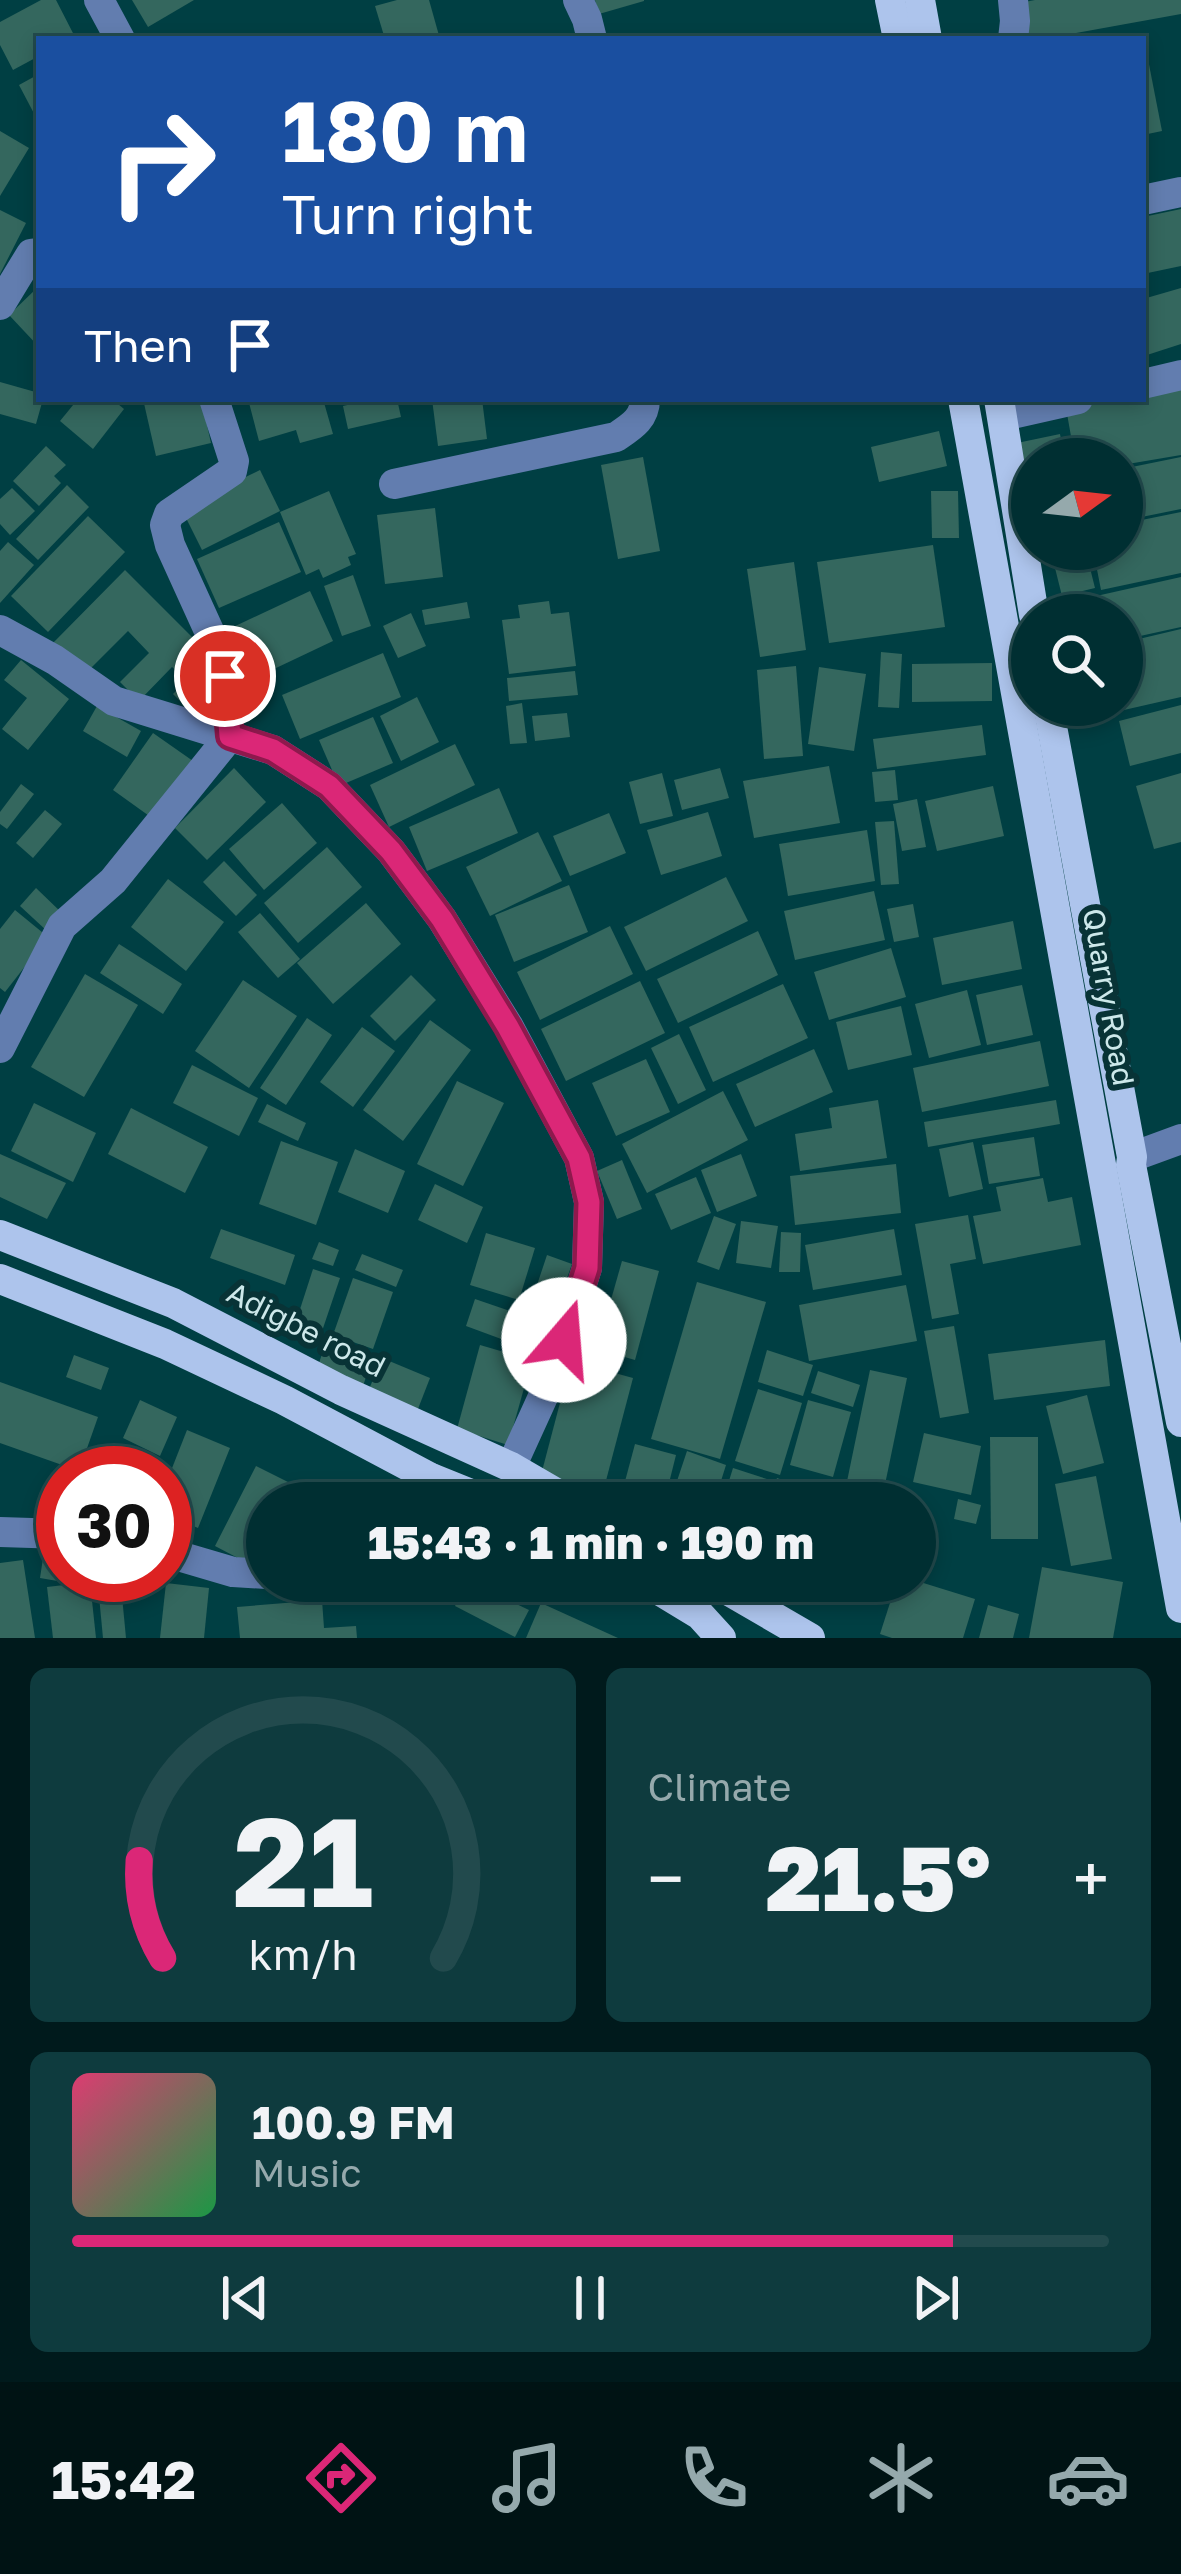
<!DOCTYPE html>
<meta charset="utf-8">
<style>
:root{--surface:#002f32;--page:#0e3b3e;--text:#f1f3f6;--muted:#95a9ac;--line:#224a4d;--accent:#db2777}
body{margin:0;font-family:"Golos Text",sans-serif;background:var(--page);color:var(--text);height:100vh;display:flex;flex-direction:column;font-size:45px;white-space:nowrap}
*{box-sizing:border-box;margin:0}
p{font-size:39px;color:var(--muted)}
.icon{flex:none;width:66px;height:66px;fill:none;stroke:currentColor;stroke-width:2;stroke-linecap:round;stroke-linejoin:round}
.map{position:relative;height:1638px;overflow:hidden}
.sheet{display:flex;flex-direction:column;gap:30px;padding:30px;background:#001a1c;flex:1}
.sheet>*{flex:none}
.top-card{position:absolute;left:36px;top:36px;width:1110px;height:366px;border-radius:0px;box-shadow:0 6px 18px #0003,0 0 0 3px var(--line);background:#1a4fa0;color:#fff;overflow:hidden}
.needle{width:78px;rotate:75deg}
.buttons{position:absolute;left:1011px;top:438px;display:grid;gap:24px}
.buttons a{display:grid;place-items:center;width:132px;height:132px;border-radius:50%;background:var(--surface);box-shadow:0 6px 18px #0003,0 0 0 3px var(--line);font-size:60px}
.speed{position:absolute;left:36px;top:1446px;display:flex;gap:24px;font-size:60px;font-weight:700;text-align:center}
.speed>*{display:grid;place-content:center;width:156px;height:156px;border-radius:50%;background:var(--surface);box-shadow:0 6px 18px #0003,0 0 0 3px var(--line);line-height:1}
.speed .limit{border:18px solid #d22;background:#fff;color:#111}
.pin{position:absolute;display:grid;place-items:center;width:102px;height:102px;color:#fff;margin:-51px;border:6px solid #fff;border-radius:50%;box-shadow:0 3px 12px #0007}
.me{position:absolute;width:132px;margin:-66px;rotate:18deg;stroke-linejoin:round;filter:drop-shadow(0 0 9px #0008)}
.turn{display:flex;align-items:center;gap:42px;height:252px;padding:0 48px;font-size:54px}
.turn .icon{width:156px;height:156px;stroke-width:2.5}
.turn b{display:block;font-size:84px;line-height:102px}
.then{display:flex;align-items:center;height:114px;padding:0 48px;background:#0003;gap:24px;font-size:45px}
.big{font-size:90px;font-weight:800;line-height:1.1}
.sheet .card{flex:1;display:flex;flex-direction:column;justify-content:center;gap:18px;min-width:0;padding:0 42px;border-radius:18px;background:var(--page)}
.sheet .dial{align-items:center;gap:0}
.dial svg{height:312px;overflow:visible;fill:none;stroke:var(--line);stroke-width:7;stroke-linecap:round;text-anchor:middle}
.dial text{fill:var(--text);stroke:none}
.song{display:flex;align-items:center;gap:36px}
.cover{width:144px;height:144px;border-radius:18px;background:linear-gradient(135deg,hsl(340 70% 55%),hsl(140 70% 35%))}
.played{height:12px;border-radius:6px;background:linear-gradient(90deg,var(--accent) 85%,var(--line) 85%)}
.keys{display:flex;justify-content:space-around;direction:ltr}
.heat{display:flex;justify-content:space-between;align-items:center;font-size:66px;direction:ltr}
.sheet .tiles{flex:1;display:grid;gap:30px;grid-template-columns:1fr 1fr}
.card:last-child{grid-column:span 2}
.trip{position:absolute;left:246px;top:1482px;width:690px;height:120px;border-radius:60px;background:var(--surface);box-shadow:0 6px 18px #0003,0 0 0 3px var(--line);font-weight:800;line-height:120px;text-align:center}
.menu{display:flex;height:192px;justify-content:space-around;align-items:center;background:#001314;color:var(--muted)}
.menu .icon{width:84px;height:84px}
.menu .active{color:var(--accent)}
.menu b{font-size:54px;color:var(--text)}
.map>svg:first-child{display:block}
</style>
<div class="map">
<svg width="1181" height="1638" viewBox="0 0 1181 1638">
<rect width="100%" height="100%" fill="#003f43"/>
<g fill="#34675e">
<polygon points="41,0 56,0 75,37 39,39 39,56 13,70 0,45 0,22"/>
<polygon points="132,0 194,0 148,27"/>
<polygon points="397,0 429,0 440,39 385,39 375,6"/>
<polygon points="595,0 644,0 644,1 599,14"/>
<polygon points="1035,0 1181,0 1181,14 1043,39 1025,39 1019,3"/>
<polygon points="1143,44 1145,44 1162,131 1143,135"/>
<polygon points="39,74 39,123 19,85"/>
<polygon points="0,131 29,148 0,196"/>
<polygon points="1181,209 1181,266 1143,274 1143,217"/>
<polygon points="0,210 26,223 0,274"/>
<polygon points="39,286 39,347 9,315"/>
<polygon points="1181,288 1181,344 1147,355 1143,340 1143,299"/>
<polygon points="0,382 39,393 39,399 43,399 36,424 0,414"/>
<polygon points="1181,389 1181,455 1122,465 1122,459 1075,459 1066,408 1120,399 1143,399 1143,395"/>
<polygon points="78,399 112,399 124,409 93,449 60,421"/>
<polygon points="143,399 201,399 211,443 156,456"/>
<polygon points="248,399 323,399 333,434 300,443 296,430 259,441"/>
<polygon points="374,399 397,399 401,417 348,429 343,406"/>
<polygon points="432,399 482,399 487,439 438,446"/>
<polygon points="939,431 947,466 879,482 871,447"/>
<polygon points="1060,434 1065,459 1032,459 1030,502 1017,443"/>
<polygon points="46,446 66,465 54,476 61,483 39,506 13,481"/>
<polygon points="643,457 660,551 618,559 601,465"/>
<polygon points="1181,457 1181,509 1122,521 1122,469"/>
<polygon points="260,470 280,511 202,550 181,508"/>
<polygon points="67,485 89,507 38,560 16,539"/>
<polygon points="12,488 35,511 10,535 0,524 0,499"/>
<polygon points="329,491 356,554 348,557 351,565 323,578 319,569 306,575 280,512"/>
<polygon points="931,491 958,491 959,538 932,538"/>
<polygon points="435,508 443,577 385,584 377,515"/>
<polygon points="1181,512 1181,573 1101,590 1093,549 1122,549 1122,524"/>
<polygon points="88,516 125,552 48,632 11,596"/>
<polygon points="279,522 301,572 219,608 197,559"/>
<polygon points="8,542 34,565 0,603 0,551"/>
<polygon points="933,545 945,627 829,643 817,562"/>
<polygon points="1086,552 1095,588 1062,596 1053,560"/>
<polygon points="794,562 806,650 760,657 747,569"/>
<polygon points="125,570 205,650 181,675 172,667 139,701 120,682 149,653 128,631 84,675 53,643"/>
<polygon points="353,575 371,626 342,636 324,586"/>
<polygon points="1181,577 1181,627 1122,640 1122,615 1068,615 1065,603"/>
<polygon points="310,591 333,641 255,678 231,628"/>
<polygon points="549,601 551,614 569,612 576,666 509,674 502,620 520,618 518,605"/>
<polygon points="467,602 470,618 425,625 422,610"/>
<polygon points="411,613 426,646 398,658 383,626"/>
<polygon points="1181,629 1181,697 1080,720 1077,705 1122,705 1122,643"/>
<polygon points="881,652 902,654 899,708 878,707"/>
<polygon points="383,653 401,697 300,739 282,695"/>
<polygon points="21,660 69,699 28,750 2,729 27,698 4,680"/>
<polygon points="992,663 992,701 912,702 912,664"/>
<polygon points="796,666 803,756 764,759 757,670"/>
<polygon points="819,667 866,674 854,751 808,744"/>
<polygon points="575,671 578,695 509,701 507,678"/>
<polygon points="194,673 215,693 193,714 173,694"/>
<polygon points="417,697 439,742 401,761 380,716"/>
<polygon points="522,703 527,743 510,744 506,706"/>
<polygon points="1181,705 1181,753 1130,766 1119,721"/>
<polygon points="97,706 141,731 127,757 83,731"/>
<polygon points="567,713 570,737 535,741 532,716"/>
<polygon points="373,717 393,763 339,786 319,740"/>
<polygon points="982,725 986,755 877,769 873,739"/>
<polygon points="153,733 193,761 152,818 113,790"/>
<polygon points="455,744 475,785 389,827 370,785"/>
<polygon points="829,766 840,823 754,838 743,781"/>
<polygon points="234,768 266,802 207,860 175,828"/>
<polygon points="720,768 729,798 682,810 674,780"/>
<polygon points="895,770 898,800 875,802 872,772"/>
<polygon points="662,773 673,816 640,824 629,782"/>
<polygon points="1181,773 1181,842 1154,849 1136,786"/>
<polygon points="21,784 34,794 7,829 0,824 0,812"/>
<polygon points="993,786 1004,836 937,851 925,801"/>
<polygon points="499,788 518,833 427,871 409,827"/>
<polygon points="917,799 926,847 902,851 893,804"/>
<polygon points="282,803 317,843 264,890 229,849"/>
<polygon points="45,810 62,824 33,858 16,843"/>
<polygon points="708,812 722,856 661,875 647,830"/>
<polygon points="609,813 626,853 570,876 553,836"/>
<polygon points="894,821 899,884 881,885 875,822"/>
<polygon points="867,830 875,881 788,896 779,844"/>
<polygon points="538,832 562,881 490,916 466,867"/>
<polygon points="327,847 362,887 298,943 264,903"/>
<polygon points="224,861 257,895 236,916 203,882"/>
<polygon points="726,877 748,921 646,971 624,927"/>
<polygon points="168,879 224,922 186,971 131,927"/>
<polygon points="569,885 588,932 514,962 495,915"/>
<polygon points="36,888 63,914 47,931 20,906"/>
<polygon points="874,891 885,940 795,960 784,911"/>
<polygon points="366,903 401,944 333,1004 297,963"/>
<polygon points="913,904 919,937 894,942 887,909"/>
<polygon points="15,910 48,937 5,992 0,988 0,929"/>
<polygon points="260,913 300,959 278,978 238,932"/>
<polygon points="1013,921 1022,969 942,985 933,938"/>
<polygon points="610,926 633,974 540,1020 517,972"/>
<polygon points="758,931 778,975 678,1023 657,979"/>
<polygon points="119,944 182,984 163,1014 100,973"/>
<polygon points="891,948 906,997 829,1020 814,972"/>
<polygon points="85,974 138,1005 84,1097 31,1067"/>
<polygon points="411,975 436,1000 395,1041 370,1016"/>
<polygon points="243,980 297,1016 249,1088 195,1051"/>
<polygon points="640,981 665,1033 566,1081 541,1029"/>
<polygon points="783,984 808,1038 713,1082 689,1027"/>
<polygon points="1022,985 1033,1035 987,1045 976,995"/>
<polygon points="967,990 981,1045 929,1058 915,1004"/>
<polygon points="901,1006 912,1055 848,1070 836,1022"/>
<polygon points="307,1018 332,1035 286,1105 260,1088"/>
<polygon points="430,1020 471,1050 403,1141 363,1110"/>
<polygon points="362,1027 395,1051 353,1107 320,1082"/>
<polygon points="679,1034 706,1090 678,1104 651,1048"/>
<polygon points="1040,1041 1049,1086 922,1112 913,1068"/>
<polygon points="814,1049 833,1092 755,1127 736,1084"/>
<polygon points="646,1059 670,1112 616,1136 592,1083"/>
<polygon points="192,1065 258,1098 239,1136 173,1103"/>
<polygon points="457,1081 504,1103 463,1186 417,1164"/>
<polygon points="723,1091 748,1140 647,1193 622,1144"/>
<polygon points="878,1100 887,1158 800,1171 795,1134 832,1128 829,1108"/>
<polygon points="1056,1100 1060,1124 928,1147 924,1122"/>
<polygon points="34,1103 96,1133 73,1182 11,1151"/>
<polygon points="267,1104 306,1123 298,1141 258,1122"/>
<polygon points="131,1108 208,1147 185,1193 108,1154"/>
<polygon points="1034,1137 1040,1176 989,1184 982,1145"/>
<polygon points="281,1141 338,1162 316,1225 259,1204"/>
<polygon points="973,1142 983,1189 949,1197 939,1149"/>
<polygon points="355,1149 405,1171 388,1213 338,1192"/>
<polygon points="0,1154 66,1183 47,1219 0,1197"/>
<polygon points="741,1154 757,1196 717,1212 701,1170"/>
<polygon points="622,1160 642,1209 617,1219 597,1171"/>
<polygon points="896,1164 901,1213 795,1225 790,1176"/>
<polygon points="696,1177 711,1213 671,1230 655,1194"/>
<polygon points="1043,1178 1048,1202 1072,1197 1081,1245 983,1264 973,1216 1001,1211 996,1187"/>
<polygon points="435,1184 483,1207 467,1243 418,1220"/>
<polygon points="968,1215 976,1259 950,1264 959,1314 932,1319 915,1224"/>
<polygon points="714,1216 736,1224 719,1270 697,1262"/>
<polygon points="741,1221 778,1226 771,1268 736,1263"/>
<polygon points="221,1229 295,1255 285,1285 210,1258"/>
<polygon points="894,1229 902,1275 813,1290 805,1245"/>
<polygon points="781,1232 801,1233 800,1272 779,1272"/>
<polygon points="486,1233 535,1248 519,1300 470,1285"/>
<polygon points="319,1242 339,1250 333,1266 312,1259"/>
<polygon points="362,1254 403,1270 396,1287 355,1270"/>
<polygon points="547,1255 572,1264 553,1318 529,1309"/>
<polygon points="622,1261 659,1271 635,1360 597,1349"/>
<polygon points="313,1269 340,1278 318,1343 292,1334"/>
<polygon points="353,1278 393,1292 373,1349 333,1335"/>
<polygon points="697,1282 766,1302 720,1459 651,1439"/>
<polygon points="906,1285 917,1341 809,1361 799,1305"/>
<polygon points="475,1299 536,1320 526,1348 466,1326"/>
<polygon points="954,1326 969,1413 940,1418 924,1331"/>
<polygon points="1105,1340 1110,1386 994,1400 988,1354"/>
<polygon points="326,1342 372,1359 363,1386 317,1369"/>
<polygon points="480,1345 532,1360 508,1445 457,1429"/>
<polygon points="767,1350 813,1365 803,1396 758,1382"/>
<polygon points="74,1355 109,1368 101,1390 66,1377"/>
<polygon points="382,1358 430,1378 416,1414 367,1394"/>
<polygon points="571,1361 633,1378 603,1492 541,1475"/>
<polygon points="870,1370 907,1378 882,1499 845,1491"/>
<polygon points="818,1371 860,1385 853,1407 811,1393"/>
<polygon points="0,1382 98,1417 79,1471 0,1443"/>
<polygon points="758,1389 802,1403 780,1475 735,1461"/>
<polygon points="1087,1395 1104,1463 1063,1474 1046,1406"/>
<polygon points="140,1400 177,1417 160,1456 123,1438"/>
<polygon points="808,1400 851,1412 833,1477 790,1465"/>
<polygon points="187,1430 230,1448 198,1528 165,1514 165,1486"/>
<polygon points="924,1433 981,1446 971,1495 913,1482"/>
<polygon points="990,1437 1038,1437 1038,1539 991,1539"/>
<polygon points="635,1444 676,1455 664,1503 620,1500"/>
<polygon points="687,1451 726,1465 717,1494 677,1481"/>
<polygon points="256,1466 296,1486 288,1503 267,1503 267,1543 255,1567 215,1546"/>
<polygon points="733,1468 770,1480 762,1503 722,1503"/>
<polygon points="1096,1476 1112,1559 1071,1566 1055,1484"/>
<polygon points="777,1478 844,1502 844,1503 768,1503"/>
<polygon points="675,1489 714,1498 713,1503 672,1503"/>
<polygon points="958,1499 981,1505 976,1524 954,1519"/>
<polygon points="45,1545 63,1548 63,1575 71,1575 69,1583 40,1578"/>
<polygon points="23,1560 35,1638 0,1638 0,1563"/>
<polygon points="1042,1567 1123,1582 1113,1638 1029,1638"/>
<polygon points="97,1575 120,1575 126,1638 103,1638"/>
<polygon points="468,1581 529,1610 515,1637 455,1606"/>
<polygon points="897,1581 917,1581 975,1599 963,1638 892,1638 880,1634"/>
<polygon points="90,1582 96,1638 53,1638 47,1587"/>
<polygon points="166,1583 209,1588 204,1638 160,1638"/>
<polygon points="322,1600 324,1628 356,1626 357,1638 240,1638 237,1607"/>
<polygon points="541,1603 618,1638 526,1638"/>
<polygon points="988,1605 1019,1614 1013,1638 979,1638"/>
</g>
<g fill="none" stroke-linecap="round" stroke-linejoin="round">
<g stroke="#627daf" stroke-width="30">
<polyline points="99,0 120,39"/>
<polyline points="578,0 587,19 592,39"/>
<polyline points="1013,39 1015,21 1013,0"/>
<polyline points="1143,200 1181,192"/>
<polyline points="0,305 31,254 39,253"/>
<polyline points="1143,384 1181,375"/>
<polyline points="1003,416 1078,399"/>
<path d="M394,484l222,-47c15,-10 29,-18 29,-38"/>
<polyline points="0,630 55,660 114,701 273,750 329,786 391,851 442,919 509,1027 579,1158 589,1202 587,1268 552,1377 511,1467"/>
<polyline points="0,1048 62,926 113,881 230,736 225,676 210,633 170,545 165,525 169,514 232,471 234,461 214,399"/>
<polyline points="1132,1157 1181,1139"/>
<polyline points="415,1503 431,1478"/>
<polyline points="0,1532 63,1534"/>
<polyline points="165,1552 233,1572 267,1574"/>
</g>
<g stroke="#adc4ec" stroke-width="30">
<polyline points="890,0 898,39"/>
<polyline points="920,0 927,39"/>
<polyline points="963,399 1181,1608"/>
<polyline points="999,399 1034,615"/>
<polyline points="1048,705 1132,1157 1131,1165 1181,1422"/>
<polyline points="0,1235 173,1303 341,1390 511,1467 573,1503"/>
<polyline points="0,1279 165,1344 284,1400 431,1478 493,1503"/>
<polyline points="644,1581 700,1615 721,1638"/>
<polyline points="712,1581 810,1638"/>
</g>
</g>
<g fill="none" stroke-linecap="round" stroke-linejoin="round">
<g stroke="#8e194d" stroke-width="30">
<polyline id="route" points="225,676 230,736 273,750 329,786 391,851 442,919 508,1027 579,1158 589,1202 587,1268 564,1340"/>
</g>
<use href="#route" stroke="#db2777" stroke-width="21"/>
</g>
<g text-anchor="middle" stroke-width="12" stroke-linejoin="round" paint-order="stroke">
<g font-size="30" fill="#cde8ea" stroke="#083336">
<text transform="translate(1108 997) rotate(80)" y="10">Quarry Road</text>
<text transform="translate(306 1330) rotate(27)" y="10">Adigbe road</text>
</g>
</g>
</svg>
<div class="buttons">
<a><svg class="needle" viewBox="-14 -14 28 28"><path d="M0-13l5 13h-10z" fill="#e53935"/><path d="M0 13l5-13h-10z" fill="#95a9ac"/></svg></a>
<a><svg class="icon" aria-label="search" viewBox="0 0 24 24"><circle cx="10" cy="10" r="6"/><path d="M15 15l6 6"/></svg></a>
</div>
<div class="speed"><div class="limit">30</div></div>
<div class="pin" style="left:225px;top:676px;background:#d93025"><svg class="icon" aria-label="arrive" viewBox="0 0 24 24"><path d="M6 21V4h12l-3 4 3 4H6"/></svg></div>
<svg class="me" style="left:564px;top:1340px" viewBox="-20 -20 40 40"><circle r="19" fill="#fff"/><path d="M0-13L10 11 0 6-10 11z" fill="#db2777"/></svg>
<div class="trip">15:43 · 1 min · 190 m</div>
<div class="top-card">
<div class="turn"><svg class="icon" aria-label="right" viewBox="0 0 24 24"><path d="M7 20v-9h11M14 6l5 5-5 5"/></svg><div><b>180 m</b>Turn right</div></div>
<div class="then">Then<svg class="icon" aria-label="arrive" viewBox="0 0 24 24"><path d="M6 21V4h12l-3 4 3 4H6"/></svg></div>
</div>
</div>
<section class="sheet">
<div class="tiles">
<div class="card dial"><svg viewBox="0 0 100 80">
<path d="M14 69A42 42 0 1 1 86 69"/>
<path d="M14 69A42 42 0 0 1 8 44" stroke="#db2777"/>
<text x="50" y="56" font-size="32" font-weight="700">21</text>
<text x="50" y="72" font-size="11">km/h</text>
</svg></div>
<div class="card"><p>Climate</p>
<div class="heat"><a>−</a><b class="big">21.5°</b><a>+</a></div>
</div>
<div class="card">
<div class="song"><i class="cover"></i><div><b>100.9 FM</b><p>Music</p></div></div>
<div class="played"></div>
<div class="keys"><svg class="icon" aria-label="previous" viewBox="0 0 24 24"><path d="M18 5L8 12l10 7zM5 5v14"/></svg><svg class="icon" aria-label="pause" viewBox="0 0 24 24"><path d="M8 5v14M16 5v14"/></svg><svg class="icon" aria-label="next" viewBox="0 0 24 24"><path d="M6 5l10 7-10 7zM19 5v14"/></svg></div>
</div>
</div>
</section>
<nav class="menu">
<b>15:42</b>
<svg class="icon active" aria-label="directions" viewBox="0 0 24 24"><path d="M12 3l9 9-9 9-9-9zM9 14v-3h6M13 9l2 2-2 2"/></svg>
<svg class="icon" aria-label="music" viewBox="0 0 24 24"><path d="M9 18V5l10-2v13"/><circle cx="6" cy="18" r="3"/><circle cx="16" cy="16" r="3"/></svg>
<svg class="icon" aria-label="phone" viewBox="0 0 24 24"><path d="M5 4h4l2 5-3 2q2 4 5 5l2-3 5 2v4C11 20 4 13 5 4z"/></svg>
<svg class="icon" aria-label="climate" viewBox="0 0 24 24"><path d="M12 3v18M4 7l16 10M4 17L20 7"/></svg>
<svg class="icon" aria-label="car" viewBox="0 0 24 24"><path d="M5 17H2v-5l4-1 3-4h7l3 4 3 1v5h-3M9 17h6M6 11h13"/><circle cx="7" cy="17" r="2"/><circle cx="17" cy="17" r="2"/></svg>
</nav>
